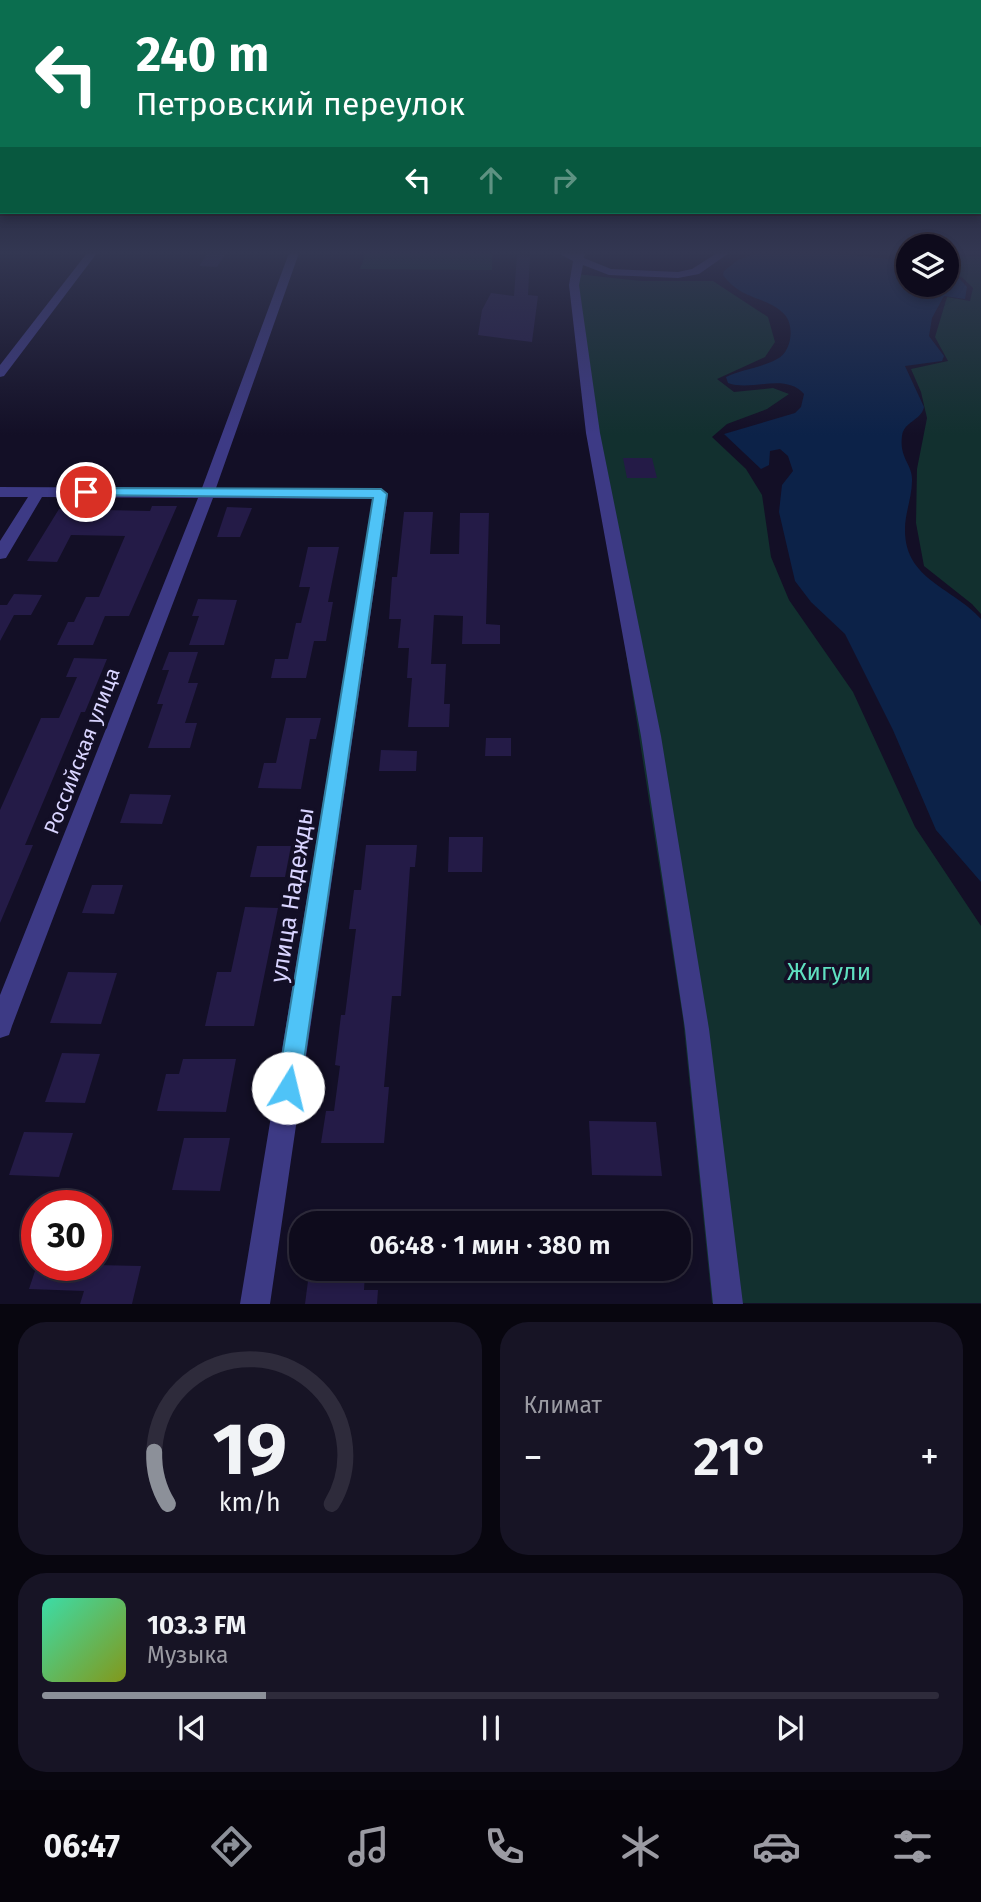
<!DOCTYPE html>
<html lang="ru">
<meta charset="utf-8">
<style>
:root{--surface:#0e0b1c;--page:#171425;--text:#f1f3f6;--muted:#9b9ba3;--line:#2e2b3b;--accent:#8c9099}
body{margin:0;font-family:"Fira Sans",sans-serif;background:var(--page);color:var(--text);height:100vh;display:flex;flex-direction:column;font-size:26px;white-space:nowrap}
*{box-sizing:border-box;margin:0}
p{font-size:23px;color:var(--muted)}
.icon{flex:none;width:38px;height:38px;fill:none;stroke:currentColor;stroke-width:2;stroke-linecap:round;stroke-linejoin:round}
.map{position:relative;height:1304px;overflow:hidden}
.sheet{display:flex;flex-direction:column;gap:18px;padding:18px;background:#08060f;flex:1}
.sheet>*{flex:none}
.banner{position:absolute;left:0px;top:0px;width:982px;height:214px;box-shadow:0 4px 10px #0003,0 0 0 2px var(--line);background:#0b6e4f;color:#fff;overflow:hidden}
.fabs{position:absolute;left:896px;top:234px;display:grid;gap:14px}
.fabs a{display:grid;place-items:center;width:63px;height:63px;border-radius:50%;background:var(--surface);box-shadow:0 4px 10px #0003,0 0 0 2px var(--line);font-size:35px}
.speed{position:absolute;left:21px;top:1190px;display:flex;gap:14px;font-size:35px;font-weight:700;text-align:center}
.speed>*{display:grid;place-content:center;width:91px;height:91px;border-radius:50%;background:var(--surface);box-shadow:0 4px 10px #0003,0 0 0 2px var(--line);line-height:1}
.speed .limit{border:10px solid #d22;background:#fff;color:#111}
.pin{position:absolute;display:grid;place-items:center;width:60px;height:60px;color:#fff;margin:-30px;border:4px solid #fff;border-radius:50%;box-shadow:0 2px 7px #0007}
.me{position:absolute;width:77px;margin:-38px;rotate:9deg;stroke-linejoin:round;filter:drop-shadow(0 0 5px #0008)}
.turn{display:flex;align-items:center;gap:24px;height:147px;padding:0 21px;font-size:32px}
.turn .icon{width:91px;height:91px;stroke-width:2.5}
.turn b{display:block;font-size:49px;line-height:60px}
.lanes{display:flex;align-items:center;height:66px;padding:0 21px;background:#0003;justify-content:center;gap:35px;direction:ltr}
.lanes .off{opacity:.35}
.big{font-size:52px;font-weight:600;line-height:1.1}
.sheet .tile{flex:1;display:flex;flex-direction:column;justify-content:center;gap:10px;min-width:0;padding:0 24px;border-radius:28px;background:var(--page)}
.sheet .dial{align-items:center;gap:0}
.dial svg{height:182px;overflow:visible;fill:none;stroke:var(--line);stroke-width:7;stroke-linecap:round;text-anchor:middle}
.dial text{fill:var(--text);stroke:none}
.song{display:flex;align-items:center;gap:21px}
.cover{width:84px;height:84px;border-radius:10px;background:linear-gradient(135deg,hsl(160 70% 55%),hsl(70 70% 35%))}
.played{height:7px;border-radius:4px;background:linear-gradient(90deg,var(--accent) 25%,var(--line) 25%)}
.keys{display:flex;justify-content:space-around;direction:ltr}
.heat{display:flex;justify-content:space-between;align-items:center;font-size:38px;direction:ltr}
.sheet .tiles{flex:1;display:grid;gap:18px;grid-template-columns:1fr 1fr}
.tile:last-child{grid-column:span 2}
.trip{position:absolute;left:289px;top:1211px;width:402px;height:70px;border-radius:28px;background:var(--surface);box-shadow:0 4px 10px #0003,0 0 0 2px var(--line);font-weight:600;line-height:70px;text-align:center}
.menu{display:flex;height:112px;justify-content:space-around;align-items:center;background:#06040b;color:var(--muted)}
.menu .icon{width:49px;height:49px}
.menu .current{color:var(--accent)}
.menu b{font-size:32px;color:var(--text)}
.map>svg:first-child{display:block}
</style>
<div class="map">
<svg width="981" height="1304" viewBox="0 0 981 1304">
<rect width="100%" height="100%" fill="#130f26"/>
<g fill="#12302f">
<polygon points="366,253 492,254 492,270 360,269"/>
<polygon points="947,256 981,257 981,614 972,604 924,566 916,523 917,469 927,418 921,392 911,369 948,361 935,337 947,297 970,301 973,288 963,278 947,270"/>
<polygon points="576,274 641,281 713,281 768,317 775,342 765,357 717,379 734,392 773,388 789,394 767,409 727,424 712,437 746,469 762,495 771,557 789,600 853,692 915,827 981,926 981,1303 712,1303 683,1019 569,285"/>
</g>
<path fill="#0c2248" d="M758,253c51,0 100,0 150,9v23h39v-14l13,8 7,8 -2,12 -21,-3 -12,22 -3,18 15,20 -2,5 -37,5 19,41c-3,14 -20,14 -22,29 -3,23 11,28 10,45 0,16 -7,32 -7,48 -1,51 49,59 76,90v263l-45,-52 -43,-100 -48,-96 -34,-32 -16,-21 -16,-69 3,-27 11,-14 -5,-15 -8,-7 -10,2 -1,14 -8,4 -37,-35 71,-21 6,-6 3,-13c-19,-22 -52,-2 -76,-11l-2,-6c16,-8 35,-9 51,-18 15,-7 19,-36 5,-47 -17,-16 -41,-12 -59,-37l1,-4 14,-11z"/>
<g fill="#241b47">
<polygon points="208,253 226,253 217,267 199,266"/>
<polygon points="517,255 530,256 528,295 538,296 532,342 478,335 482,310 491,293 514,296"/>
<polygon points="623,458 652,458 657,478 627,478"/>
<polygon points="152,506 177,506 129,616 105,616 93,645 57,645 68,622 74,622 86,597 99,597 125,536 71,535 57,562 27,561 59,509 150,511"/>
<polygon points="227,507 252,508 240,537 217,537"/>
<polygon points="404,512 433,512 430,554 459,554 460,513 489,513 486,624 500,625 500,644 462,644 463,616 434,615 431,664 446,664 444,704 450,704 449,727 408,727 412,678 407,678 409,648 398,648 401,619 389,619 392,577 397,577"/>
<polygon points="308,547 339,547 328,602 333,602 326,641 314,641 306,678 271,678 275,659 288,659 296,623 301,623 310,587 299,587"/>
<polygon points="14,594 42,595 31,615 14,615 0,641 0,605 7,605"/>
<polygon points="198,599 237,600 224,645 189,645 199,616 192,616"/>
<polygon points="169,652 198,652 188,683 198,683 185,723 197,723 190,748 148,748 163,704 157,704 169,670 162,670"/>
<polygon points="74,658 107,659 85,712 81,712 25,845 33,845 0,923 0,810 41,718 59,718 77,677 66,677"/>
<polygon points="286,718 321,718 316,739 310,739 301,789 258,788 264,763 276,763"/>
<polygon points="486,738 511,738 511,756 485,756"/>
<polygon points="381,750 417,751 416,771 379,771"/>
<polygon points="130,794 171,795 162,824 120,823"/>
<polygon points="449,837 483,837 482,872 448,872"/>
<polygon points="366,845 417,845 415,867 410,867 401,996 392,996 384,1087 389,1087 384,1143 321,1143 326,1111 334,1111 340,1066 335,1065 341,1015 345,1015 356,929 349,929 354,890 361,890"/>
<polygon points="257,846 291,846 285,877 250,877"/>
<polygon points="92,885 123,885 114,914 82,913"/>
<polygon points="245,907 278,908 254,1026 205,1026 217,972 231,972"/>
<polygon points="68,972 117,973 101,1024 50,1023"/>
<polygon points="62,1053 100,1054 85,1103 45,1102"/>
<polygon points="183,1059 236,1059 226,1112 157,1111 166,1074 179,1074"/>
<polygon points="589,1121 656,1122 662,1176 592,1175"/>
<polygon points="24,1132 73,1133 59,1177 9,1175"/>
<polygon points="184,1138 230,1138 220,1191 172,1190"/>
<polygon points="37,1265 96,1265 141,1266 132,1304 80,1304 84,1291 29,1289"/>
<polygon points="309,1273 365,1274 364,1290 378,1290 377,1304 305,1304"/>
</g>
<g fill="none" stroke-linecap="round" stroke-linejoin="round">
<g fill="#3d3a85" fill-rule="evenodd">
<polygon points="87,253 97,253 4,376 0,377 0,365"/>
<polygon points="289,253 299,253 216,488 381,489 388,494 270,1304 240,1304 373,499 213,498 12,1026 9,1035 0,1038 0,995 198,498 42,497 6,558 0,559 0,541 28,497 0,497 0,487 202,488"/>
<polygon points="558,253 585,253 584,258 611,269 678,272 692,269 717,253 729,253 699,274 678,278 609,275 583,265 579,285 600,433 661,736 709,1029 743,1304 713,1304 685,1029 641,736 586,433 569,285 573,261"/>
</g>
</g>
<linearGradient id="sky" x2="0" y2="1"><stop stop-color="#0a0815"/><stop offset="0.58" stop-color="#333752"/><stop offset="1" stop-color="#333752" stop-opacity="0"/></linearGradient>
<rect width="981" height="435" fill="url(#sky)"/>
<polygon fill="#4fc3f7" stroke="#337fa1" stroke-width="2" points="86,488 381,489 387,494 300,1088 296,1096 288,1099 280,1096 277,1088 373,498 81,495 79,492"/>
<g text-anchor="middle" stroke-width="7" stroke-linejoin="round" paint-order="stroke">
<g font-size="21" fill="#d9d4ff" stroke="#130f26">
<text transform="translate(82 751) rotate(-69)" y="7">Российская улица</text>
</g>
<g font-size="24" fill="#d9d4ff" stroke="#130f26">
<text transform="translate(292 895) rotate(-81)" y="8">улица Надежды</text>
</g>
<g font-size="24" fill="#5fe0c0" stroke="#130f26">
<text x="829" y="980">Жигули</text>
</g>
</g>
</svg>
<div class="fabs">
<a><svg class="icon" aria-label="layers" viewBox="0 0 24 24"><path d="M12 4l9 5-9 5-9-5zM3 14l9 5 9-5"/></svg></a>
</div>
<div class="speed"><div class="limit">30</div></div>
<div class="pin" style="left:86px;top:492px;background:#d93025"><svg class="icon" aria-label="arrive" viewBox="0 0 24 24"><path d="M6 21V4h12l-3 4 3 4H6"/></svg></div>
<svg class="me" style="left:288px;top:1088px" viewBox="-20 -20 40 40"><circle r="19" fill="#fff"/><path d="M0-13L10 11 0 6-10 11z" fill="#4fc3f7"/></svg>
<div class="trip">06:48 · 1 мин · 380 m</div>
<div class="banner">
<div class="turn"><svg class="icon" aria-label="left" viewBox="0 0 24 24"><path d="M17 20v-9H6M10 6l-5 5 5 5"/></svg><div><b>240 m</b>Петровский переулок</div></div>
<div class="lanes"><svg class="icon" aria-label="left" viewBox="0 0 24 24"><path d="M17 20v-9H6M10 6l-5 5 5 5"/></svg><svg class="icon off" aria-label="ahead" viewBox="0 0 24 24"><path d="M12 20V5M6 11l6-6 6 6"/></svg><svg class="icon off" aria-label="right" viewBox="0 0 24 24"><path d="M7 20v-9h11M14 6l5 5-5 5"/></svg></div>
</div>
</div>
<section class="sheet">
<div class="tiles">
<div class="tile dial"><svg viewBox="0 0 100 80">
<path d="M14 69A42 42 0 1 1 86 69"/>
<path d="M14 69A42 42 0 0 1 8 46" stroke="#8c9099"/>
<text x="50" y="56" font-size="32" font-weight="700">19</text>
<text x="50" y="72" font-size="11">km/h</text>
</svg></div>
<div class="tile"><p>Климат</p>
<div class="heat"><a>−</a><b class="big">21°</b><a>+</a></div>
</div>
<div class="tile">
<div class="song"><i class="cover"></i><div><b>103.3 FM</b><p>Музыка</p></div></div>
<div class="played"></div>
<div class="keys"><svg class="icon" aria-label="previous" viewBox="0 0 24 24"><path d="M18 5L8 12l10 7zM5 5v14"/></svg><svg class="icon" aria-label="pause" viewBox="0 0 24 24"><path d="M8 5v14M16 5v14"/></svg><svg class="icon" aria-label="next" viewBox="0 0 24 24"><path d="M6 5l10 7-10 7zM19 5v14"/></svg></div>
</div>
</div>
</section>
<nav class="menu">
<b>06:47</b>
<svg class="icon current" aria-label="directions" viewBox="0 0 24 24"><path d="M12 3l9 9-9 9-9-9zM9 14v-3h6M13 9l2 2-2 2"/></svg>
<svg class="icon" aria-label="music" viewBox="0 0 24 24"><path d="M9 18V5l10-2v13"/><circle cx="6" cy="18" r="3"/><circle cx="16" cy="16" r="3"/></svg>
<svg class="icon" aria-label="phone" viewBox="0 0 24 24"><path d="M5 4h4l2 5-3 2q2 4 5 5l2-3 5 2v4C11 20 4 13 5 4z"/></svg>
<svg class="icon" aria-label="climate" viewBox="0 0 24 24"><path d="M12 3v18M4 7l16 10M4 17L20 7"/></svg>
<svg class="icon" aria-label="car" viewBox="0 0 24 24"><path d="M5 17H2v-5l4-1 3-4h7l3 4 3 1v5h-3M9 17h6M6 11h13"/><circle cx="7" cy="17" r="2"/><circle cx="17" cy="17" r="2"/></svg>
<svg class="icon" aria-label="filters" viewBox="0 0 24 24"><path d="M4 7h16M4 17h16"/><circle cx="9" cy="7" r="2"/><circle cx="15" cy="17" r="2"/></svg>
</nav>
